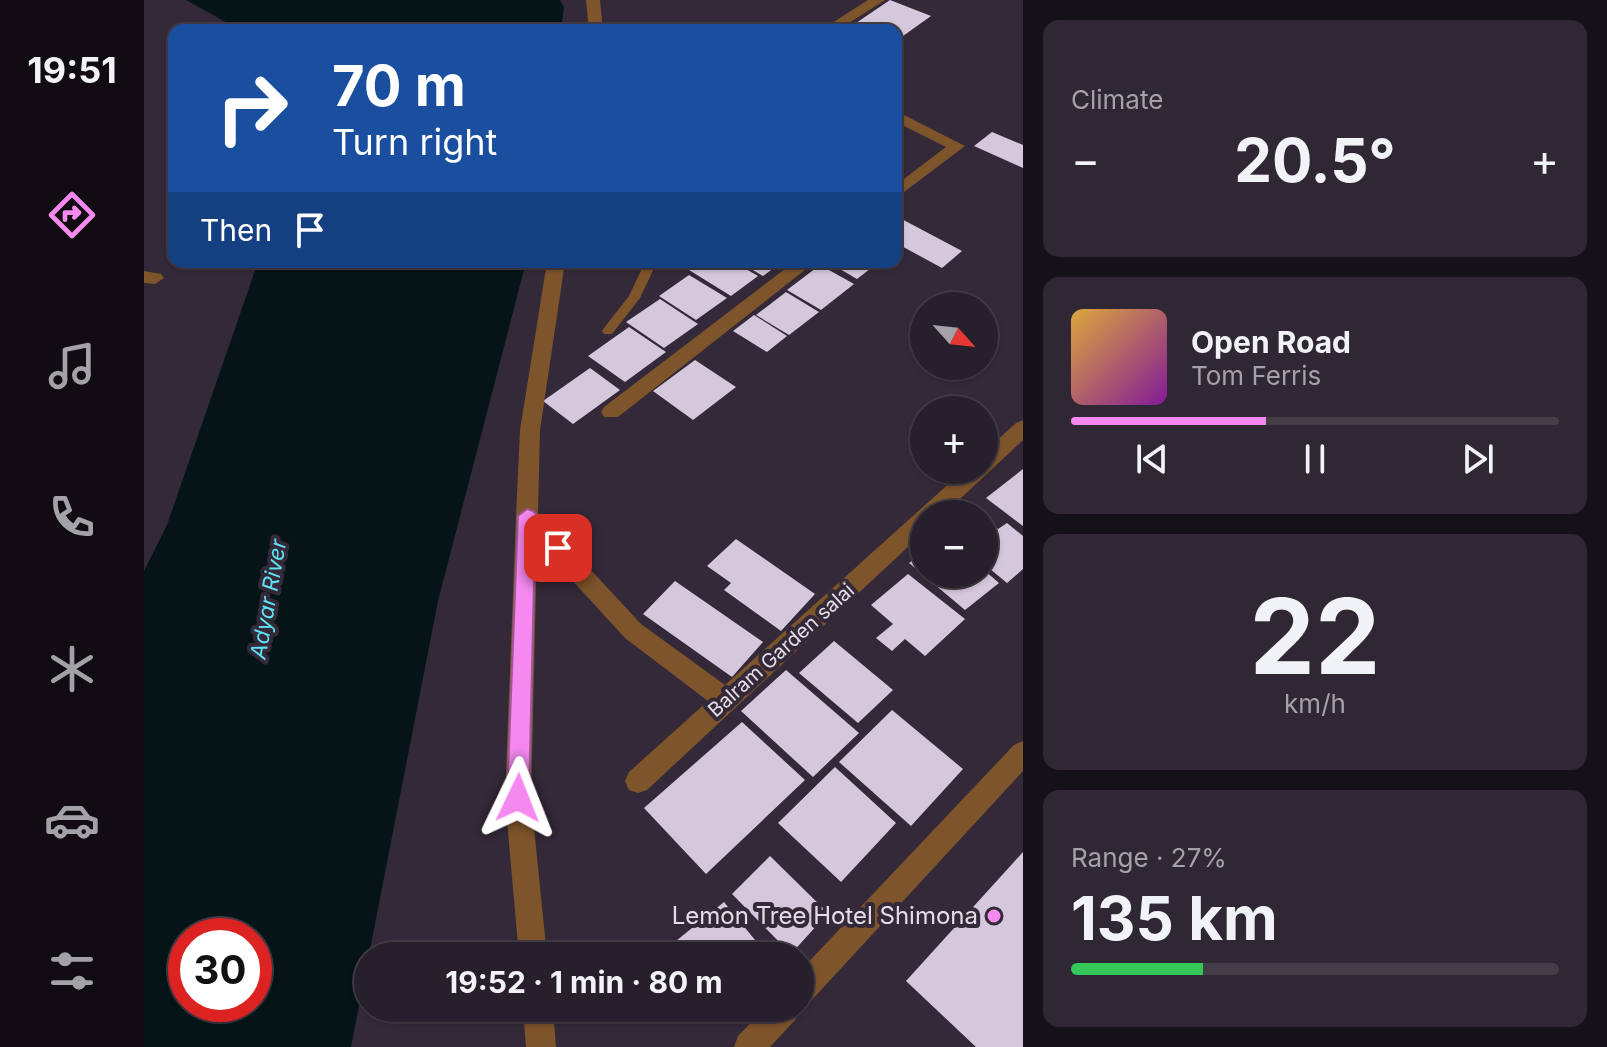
<!DOCTYPE html>
<meta charset="utf-8">
<style>
:root{--surface:#271f2b;--page:#2f2733;--text:#f1f3f6;--muted:#a4a2a9;--line:#433d47;--accent:#f589ef}
body{margin:0;font-family:Inter,sans-serif;background:var(--page);color:var(--text);height:100vh;display:flex;flex-direction:column;font-size:30px;white-space:nowrap}
*{box-sizing:border-box;margin:0}
p{font-size:26px;color:var(--muted)}
.icon{flex:none;width:44px;height:44px;fill:none;stroke:currentColor;stroke-width:2;stroke-linecap:round;stroke-linejoin:round}
.map{position:relative;flex:1;overflow:hidden}
.side{display:flex;flex-direction:column;gap:20px;padding:20px;background:#151118;width:584px}
.side>*{flex:none}
.top-card{position:absolute;left:24px;top:24px;width:734px;height:244px;border-radius:16px;box-shadow:0 2px 6px #0004,0 0 0 2px var(--line);background:#1a4fa0;color:#fff;overflow:hidden}
.needle{width:52px;rotate:117deg}
.controls{position:absolute;left:766px;top:292px;display:grid;gap:16px}
.controls a{display:grid;place-items:center;width:88px;height:88px;border-radius:50%;background:var(--surface);box-shadow:0 2px 6px #0004,0 0 0 2px var(--line);font-size:40px}
.speed{position:absolute;left:24px;top:918px;display:flex;gap:16px;font-size:40px;font-weight:700;text-align:center}
.speed>*{display:grid;place-content:center;width:104px;height:104px;border-radius:50%;background:var(--surface);box-shadow:0 2px 6px #0004,0 0 0 2px var(--line);line-height:1}
.speed .limit{border:12px solid #d22;background:#fff;color:#111}
.pin{position:absolute;display:grid;place-items:center;width:68px;height:68px;color:#fff;margin:-34px;border-radius:16px;box-shadow:0 4px 12px #0006}
.me{position:absolute;width:88px;margin:-44px;rotate:2deg;stroke-linejoin:round;filter:drop-shadow(0 0 6px #0008)}
.turn{display:flex;align-items:center;gap:28px;height:168px;padding:0 32px;font-size:36px}
.turn .icon{width:104px;height:104px;stroke-width:2.5}
.turn b{display:block;font-size:56px;line-height:68px}
.then{display:flex;align-items:center;height:76px;padding:0 32px;background:#0003;gap:16px;font-size:30px}
.big{font-size:60px;font-weight:700;line-height:1.1}
.side .tile{flex:1;display:flex;flex-direction:column;justify-content:center;gap:12px;min-width:0;padding:0 28px;border-radius:16px;background:var(--page)}
.side .dial{align-items:center;gap:0}
.dial b{font-size:104px;line-height:1}
.song{display:flex;align-items:center;gap:24px}
.cover{width:96px;height:96px;border-radius:12px;background:linear-gradient(135deg,hsl(40 70% 55%),hsl(290 70% 35%))}
.played{height:8px;border-radius:4px;background:linear-gradient(90deg,var(--accent) 40%,var(--line) 40%)}
.keys{display:flex;justify-content:space-around;direction:ltr}
.heat{display:flex;justify-content:space-between;align-items:center;font-size:44px;direction:ltr}
.charge{height:12px;border-radius:6px;background:linear-gradient(90deg,#34c759 27%,var(--line) 0)}
.trip{position:absolute;left:210px;top:942px;width:460px;height:80px;border-radius:40px;background:var(--surface);box-shadow:0 2px 6px #0004,0 0 0 2px var(--line);font-weight:700;line-height:80px;text-align:center}
main{display:flex;flex:1;min-height:0}
.dock{display:flex;flex-direction:column;width:144px;justify-content:space-around;align-items:center;background:#100c11;color:var(--muted)}
.dock .icon{width:56px;height:56px}
.dock .current{color:var(--accent)}
.dock b{font-size:36px;color:var(--text)}
.map>svg:first-child{display:block}
</style>
<main>
<nav class="dock">
<b>19:51</b>
<svg class="icon current" aria-label="directions" viewBox="0 0 24 24"><path d="M12 3l9 9-9 9-9-9zM9 14v-3h6M13 9l2 2-2 2"/></svg>
<svg class="icon" aria-label="music" viewBox="0 0 24 24"><path d="M9 18V5l10-2v13"/><circle cx="6" cy="18" r="3"/><circle cx="16" cy="16" r="3"/></svg>
<svg class="icon" aria-label="phone" viewBox="0 0 24 24"><path d="M5 4h4l2 5-3 2q2 4 5 5l2-3 5 2v4C11 20 4 13 5 4z"/></svg>
<svg class="icon" aria-label="climate" viewBox="0 0 24 24"><path d="M12 3v18M4 7l16 10M4 17L20 7"/></svg>
<svg class="icon" aria-label="car" viewBox="0 0 24 24"><path d="M5 17H2v-5l4-1 3-4h7l3 4 3 1v5h-3M9 17h6M6 11h13"/><circle cx="7" cy="17" r="2"/><circle cx="17" cy="17" r="2"/></svg>
<svg class="icon" aria-label="filters" viewBox="0 0 24 24"><path d="M4 7h16M4 17h16"/><circle cx="9" cy="7" r="2"/><circle cx="15" cy="17" r="2"/></svg>
</nav>
<div class="map">
<svg width="879" height="1047" viewBox="0 0 879 1047">
<rect width="100%" height="100%" fill="#342939"/>
<g fill="#051517" fill-rule="evenodd">
<polygon points="42,0 416,0 420,7 417,30 96,30"/>
<path d="M114,262h268l-88,339 -87,446h-207v-476l23,-46zM42,936h68v68h-68z"/>
</g>
<g fill="#d6c8dc">
<polygon points="746,0 787,16 752,41 752,30 730,30 712,23"/>
<polygon points="848,132 879,145 879,168 830,146"/>
<polygon points="752,216 818,251 798,268 752,243"/>
<polygon points="557,262 590,262 614,276 587,296 545,270"/>
<polygon points="595,262 638,262 619,276"/>
<polygon points="684,262 735,262 713,279"/>
<polygon points="676,265 710,284 677,310 643,290"/>
<polygon points="545,275 583,298 552,320 515,296"/>
<polygon points="642,292 675,312 645,335 612,315"/>
<polygon points="516,299 554,324 520,348 482,322"/>
<polygon points="610,315 643,336 623,352 589,331"/>
<polygon points="485,327 522,352 481,382 444,356"/>
<polygon points="551,360 592,387 549,420 509,391"/>
<polygon points="446,368 476,390 429,424 399,401"/>
<polygon points="879,469 879,526 842,498"/>
<polygon points="842,520 854,529 863,523 879,536 879,569 863,583 840,564"/>
<polygon points="592,539 671,594 637,631 580,590 587,583 563,566"/>
<polygon points="780,552 780,574 840,574 840,570 855,583 821,610 765,563"/>
<polygon points="764,574 821,619 781,656 761,639 748,651 732,638 749,624 727,605"/>
<polygon points="531,581 619,642 588,677 499,614"/>
<polygon points="690,641 749,690 714,723 655,673"/>
<polygon points="642,670 715,733 669,777 597,711"/>
<polygon points="748,710 819,769 767,826 695,762"/>
<polygon points="598,722 661,780 562,874 500,808"/>
<polygon points="691,767 752,823 697,882 634,823"/>
<polygon points="879,852 879,1047 832,1047 762,981"/>
<polygon points="626,856 684,913 647,954 588,894"/>
<polygon points="580,902 624,956 543,956 532,941"/>
</g>
<g fill="none" stroke-linecap="round" stroke-linejoin="round">
<polygon fill="#7e542b" fill-rule="evenodd" points="501,262 513,262 496,298 468,334 460,334 458,331 460,328 485,296"/>
<g fill="#7e542b" fill-rule="evenodd">
<polygon points="442,0 456,0 459,30 445,30"/>
<polygon points="724,0 741,0 694,30 677,30"/>
<polygon points="752,111 821,146 752,198 752,185 802,147 752,122"/>
<polygon points="403,262 421,262 396,430 394,513 497,624 581,685 820,470 840,470 840,452 872,423 879,420 879,440 800,514 780,514 780,532 503,790 494,793 485,790 481,781 485,772 564,701 481,638 393,542 387,798 403,956 375,956 361,798 372,516 376,430"/>
<polygon points="650,262 671,262 474,417 460,417 457,412 460,407"/>
<polygon points="0,271 17,274 20,278 11,284 0,283"/>
<polygon points="879,741 879,771 666,1002 656,1007 656,971 870,745"/>
<polygon points="379,1008 409,1008 412,1047 382,1047"/>
<polygon points="621,1008 656,1008 652,1019 626,1047 590,1047 594,1036"/>
</g>
</g>
<polygon fill="#f589ef" stroke="#9f599b" stroke-width="2" points="383,509 389,511 424,548 421,553 408,553 391,537 385,798 382,805 374,808 366,805 363,798 374,516"/>
<circle fill="#f589ef" stroke="#342939" stroke-width="3" cx="850" cy="916" r="8"/>
<g text-anchor="middle" stroke-width="8" stroke-linejoin="round" paint-order="stroke">
<g font-size="20" fill="#e4dde7" stroke="#342939">
<text transform="translate(637 650) rotate(-42)" y="7">Balram Garden salai</text>
</g>
<g font-size="22" font-style="italic" fill="#5fe2f5" stroke="#342939">
<text transform="translate(124 599) rotate(-80)" y="8">Adyar River</text>
</g>
<g font-size="24" fill="#e4dde7" stroke="#342939" text-anchor="end">
<text x="834" y="924">Lemon Tree Hotel Shimona</text>
</g>
</g>
</svg>
<div class="controls">
<a><svg class="needle" viewBox="-14 -14 28 28"><path d="M0-13l5 13h-10z" fill="#e53935"/><path d="M0 13l5-13h-10z" fill="#a4a2a9"/></svg></a>
<a>+</a>
<a>−</a>
</div>
<div class="speed"><div class="limit">30</div></div>
<div class="pin" style="left:414px;top:548px;background:#d93025"><svg class="icon" aria-label="arrive" viewBox="0 0 24 24"><path d="M6 21V4h12l-3 4 3 4H6"/></svg></div>
<svg class="me" style="left:374px;top:798px" viewBox="-20 -20 40 40"><path d="M0-17L14 15 0 8-14 15z" fill="#f589ef" stroke="#fff" stroke-width="4"/></svg>
<div class="trip">19:52 · 1 min · 80 m</div>
<div class="top-card">
<div class="turn"><svg class="icon" aria-label="right" viewBox="0 0 24 24"><path d="M7 20v-9h11M14 6l5 5-5 5"/></svg><div><b>70 m</b>Turn right</div></div>
<div class="then">Then<svg class="icon" aria-label="arrive" viewBox="0 0 24 24"><path d="M6 21V4h12l-3 4 3 4H6"/></svg></div>
</div>
</div>
<section class="side">
<div class="tile"><p>Climate</p>
<div class="heat"><a>−</a><b class="big">20.5°</b><a>+</a></div>
</div>
<div class="tile">
<div class="song"><i class="cover"></i><div><b>Open Road</b><p>Tom Ferris</p></div></div>
<div class="played"></div>
<div class="keys"><svg class="icon" aria-label="previous" viewBox="0 0 24 24"><path d="M18 5L8 12l10 7zM5 5v14"/></svg><svg class="icon" aria-label="pause" viewBox="0 0 24 24"><path d="M8 5v14M16 5v14"/></svg><svg class="icon" aria-label="next" viewBox="0 0 24 24"><path d="M6 5l10 7-10 7zM19 5v14"/></svg></div>
</div>
<div class="tile dial"><b>22</b><p>km/h</p></div>
<div class="tile"><p>Range · 27%</p><b class="big">135 km</b><div class="charge"></div></div>
</section>
</main>
